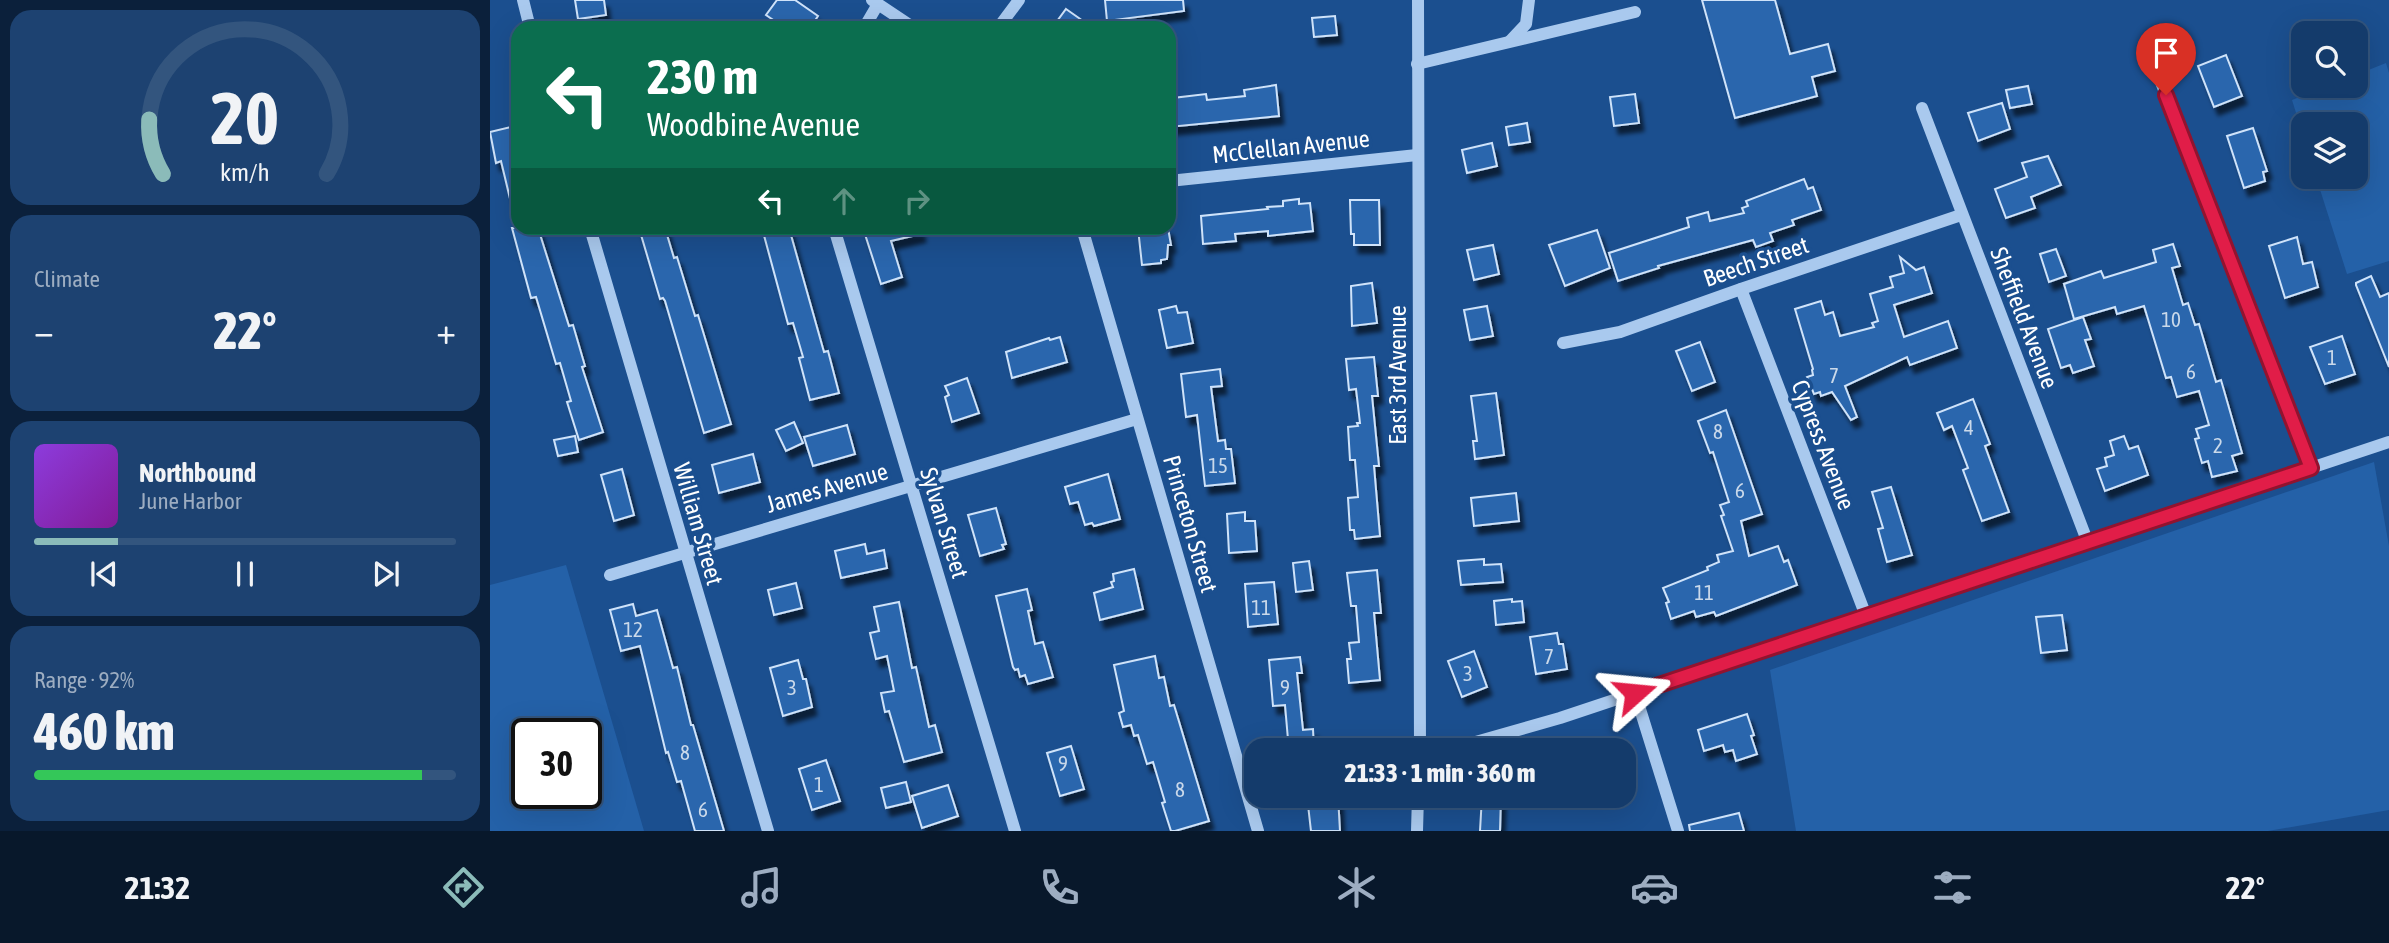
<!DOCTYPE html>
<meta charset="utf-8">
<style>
:root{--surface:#143b6b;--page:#1d4271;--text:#f1f3f6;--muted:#9dadc1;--line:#33557e;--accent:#8bbbb9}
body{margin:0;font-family:"Asap Condensed",sans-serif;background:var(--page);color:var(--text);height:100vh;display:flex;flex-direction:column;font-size:26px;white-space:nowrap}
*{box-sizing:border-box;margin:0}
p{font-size:23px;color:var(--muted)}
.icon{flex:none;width:38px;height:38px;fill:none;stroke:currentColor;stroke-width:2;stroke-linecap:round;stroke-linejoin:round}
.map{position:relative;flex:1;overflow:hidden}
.panel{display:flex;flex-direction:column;gap:10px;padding:10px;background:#0b203b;width:490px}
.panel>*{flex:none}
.guide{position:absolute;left:21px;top:21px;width:665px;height:214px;border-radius:21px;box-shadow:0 7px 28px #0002,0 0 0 2px var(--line);background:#0b6e4f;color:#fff;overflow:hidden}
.controls{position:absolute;left:1801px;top:21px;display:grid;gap:14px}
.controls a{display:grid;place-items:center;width:77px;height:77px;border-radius:14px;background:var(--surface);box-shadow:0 7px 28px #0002,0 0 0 2px var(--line);font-size:35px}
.speed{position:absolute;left:21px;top:718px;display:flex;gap:14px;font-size:35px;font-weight:700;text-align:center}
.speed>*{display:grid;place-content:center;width:91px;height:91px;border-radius:50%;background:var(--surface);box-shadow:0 7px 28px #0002,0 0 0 2px var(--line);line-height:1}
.speed .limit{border:4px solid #111;border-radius:10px;background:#fff;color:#111}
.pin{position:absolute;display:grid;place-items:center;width:60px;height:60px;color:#fff;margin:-72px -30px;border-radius:50% 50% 50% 0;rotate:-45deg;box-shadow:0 0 7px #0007}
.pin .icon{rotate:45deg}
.me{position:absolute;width:77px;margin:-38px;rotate:72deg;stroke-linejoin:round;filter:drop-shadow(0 0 5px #0008)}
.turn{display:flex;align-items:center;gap:24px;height:147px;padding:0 21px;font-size:32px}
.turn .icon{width:91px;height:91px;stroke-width:2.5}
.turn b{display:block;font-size:49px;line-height:60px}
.lanes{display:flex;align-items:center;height:66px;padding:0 21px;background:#0003;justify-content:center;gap:35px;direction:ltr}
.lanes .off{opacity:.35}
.big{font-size:52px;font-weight:800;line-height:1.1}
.panel .tile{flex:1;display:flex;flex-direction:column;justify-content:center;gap:10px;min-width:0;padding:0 24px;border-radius:21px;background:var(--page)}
.panel .dial{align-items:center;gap:0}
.dial svg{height:182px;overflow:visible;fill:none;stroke:var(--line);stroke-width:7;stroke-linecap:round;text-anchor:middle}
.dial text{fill:var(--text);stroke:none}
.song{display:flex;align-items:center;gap:21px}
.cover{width:84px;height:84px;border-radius:10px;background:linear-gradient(135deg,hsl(270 70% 55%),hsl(290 70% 35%))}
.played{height:7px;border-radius:4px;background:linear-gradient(90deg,var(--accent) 20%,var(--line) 20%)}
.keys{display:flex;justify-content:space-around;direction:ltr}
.heat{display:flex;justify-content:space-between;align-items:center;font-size:38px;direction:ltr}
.charge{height:10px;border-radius:5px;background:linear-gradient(90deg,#34c759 92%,var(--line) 0)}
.trip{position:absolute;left:754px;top:738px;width:392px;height:70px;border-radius:21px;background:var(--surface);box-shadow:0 7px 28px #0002,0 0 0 2px var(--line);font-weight:800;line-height:70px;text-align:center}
.dock{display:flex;height:112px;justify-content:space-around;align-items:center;background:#08182b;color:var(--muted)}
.dock .icon{width:49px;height:49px}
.dock .active{color:var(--accent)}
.dock b{font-size:32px;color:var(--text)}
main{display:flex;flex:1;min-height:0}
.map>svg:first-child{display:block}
</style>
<main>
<section class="panel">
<div class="tile dial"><svg viewBox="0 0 100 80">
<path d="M14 69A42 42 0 1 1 86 69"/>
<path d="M14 69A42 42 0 0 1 8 45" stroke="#8bbbb9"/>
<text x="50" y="56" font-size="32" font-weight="700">20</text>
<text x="50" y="72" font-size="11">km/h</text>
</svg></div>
<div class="tile"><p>Climate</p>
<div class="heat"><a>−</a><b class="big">22°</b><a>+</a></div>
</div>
<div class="tile">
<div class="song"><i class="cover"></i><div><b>Northbound</b><p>June Harbor</p></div></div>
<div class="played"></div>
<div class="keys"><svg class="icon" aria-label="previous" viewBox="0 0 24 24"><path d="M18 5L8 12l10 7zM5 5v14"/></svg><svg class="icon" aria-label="pause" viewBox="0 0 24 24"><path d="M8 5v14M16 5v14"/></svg><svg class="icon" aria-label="next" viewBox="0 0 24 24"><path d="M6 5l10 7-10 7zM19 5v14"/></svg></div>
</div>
<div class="tile"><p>Range · 92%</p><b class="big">460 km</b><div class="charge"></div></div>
</section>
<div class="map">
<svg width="1899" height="831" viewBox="0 0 1899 831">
<defs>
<filter id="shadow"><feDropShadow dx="4.5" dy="8" stdDeviation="2" flood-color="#0009"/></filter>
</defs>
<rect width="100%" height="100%" fill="#1b4f8f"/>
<g fill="#2461a8" fill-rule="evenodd">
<polygon points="1896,63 1899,73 1899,261 1857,274 1826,177 1866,177 1866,124 1813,124 1813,135 1802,100 1838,86 1866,86 1866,75"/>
<polygon points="1884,462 1899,546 1899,810 1778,831 1306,831 1280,670"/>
<path d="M76,565l78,266h-154v-246zM96,733v60h-59v-60z"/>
</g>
<g fill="#2a66ad" stroke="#cfe3fa" stroke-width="2" filter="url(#shadow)">
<polygon points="85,0 114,0 116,15 88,19"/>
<polygon points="287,0 305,0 328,16 320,28 295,28 276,15"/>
<polygon points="615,0 693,0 694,11 617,21"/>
<polygon points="1212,0 1285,0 1300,54 1338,44 1345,71 1322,77 1327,96 1245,118"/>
<polygon points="576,9 603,28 562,28"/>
<polygon points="845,16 847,35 824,37 822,18"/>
<polygon points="1736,55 1752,96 1724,107 1708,66"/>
<polygon points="786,85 789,116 679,127 679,103 683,102 683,98 716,94 717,100 755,96 754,90"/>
<polygon points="1538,86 1542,104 1520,108 1516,90"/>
<polygon points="1145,94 1149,123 1124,126 1120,97"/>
<polygon points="1512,103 1520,129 1488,141 1478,113"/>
<polygon points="1037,123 1040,142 1019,145 1016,127"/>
<polygon points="25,126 28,138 28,206 22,207 11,161 6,163 0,132"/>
<polygon points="1763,128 1777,171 1773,172 1775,181 1754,188 1737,136"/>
<polygon points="1002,143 1007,166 977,173 972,150"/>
<polygon points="1558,156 1571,185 1541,197 1545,208 1516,218 1505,189 1537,177 1532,163"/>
<polygon points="1314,179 1318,189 1323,187 1331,210 1302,220 1304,225 1280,233 1283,241 1266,247 1263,240 1168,266 1169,268 1128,281 1119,253 1199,227 1197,218 1218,212 1220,221 1254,213 1252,208 1258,206 1256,201"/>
<polygon points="809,199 809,204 820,203 823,231 778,236 778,231 745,234 746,241 713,244 711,216 778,209 777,207 793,206 793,201"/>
<polygon points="860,200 889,200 890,245 864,245 864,234 861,234"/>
<polygon points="22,228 48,228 79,326 83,325 95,366 92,367 113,432 89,440 77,402 81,401 70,363 66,364 46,297 41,298"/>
<polygon points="149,228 175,228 184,258 187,257 205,316 208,315 241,424 214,433 175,301 173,298 170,299"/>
<polygon points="272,228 299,228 334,352 338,351 349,393 320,400 309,358 313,357 303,323 298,324"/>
<polygon points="373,228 430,228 431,234 401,241 412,277 391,284"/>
<polygon points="648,228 678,228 681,245 678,245 677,259 671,260 671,263 652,265"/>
<polygon points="1107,230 1120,268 1075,286 1059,245"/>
<polygon points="1807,237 1813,264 1822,262 1828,287 1795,298 1779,246"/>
<polygon points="1683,244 1690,266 1682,268 1693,305 1698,303 1705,325 1709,324 1726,382 1731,380 1752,453 1742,456 1747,471 1722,477 1718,461 1712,463 1705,439 1709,438 1706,429 1719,425 1709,391 1687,397 1681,377 1676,378 1654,306 1627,314 1625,307 1584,319 1574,284 1611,271 1614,278 1666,262 1663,250"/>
<polygon points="1003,245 1009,274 984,280 977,250"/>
<polygon points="1566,249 1576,276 1559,282 1550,254"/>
<polygon points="1410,257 1426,270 1434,267 1442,293 1404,305 1414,337 1458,321 1467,348 1420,365 1417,357 1355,386 1367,417 1361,420 1342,392 1331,396 1330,392 1324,394 1317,377 1323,375 1322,370 1323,369 1305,309 1331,301 1335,315 1343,312 1350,336 1384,327 1382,323 1388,321 1380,294 1403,287 1400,277 1414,273"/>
<polygon points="1881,276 1890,297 1899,293 1899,367 1866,285 1866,283"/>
<polygon points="882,283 887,323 862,326 861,286"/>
<polygon points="686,306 688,313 697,312 703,343 677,348 669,310"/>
<polygon points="997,306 1003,336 980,340 974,310"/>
<polygon points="1593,317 1601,339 1595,340 1604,366 1583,373 1580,365 1571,368 1558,329"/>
<polygon points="1852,336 1865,374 1835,384 1820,347"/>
<polygon points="570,337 577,362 522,378 516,352 559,338 560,340"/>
<polygon points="1210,342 1225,382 1202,391 1186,351"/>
<polygon points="884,357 888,396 882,396 889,466 884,466 890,536 865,539 864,530 860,530 858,498 868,497 865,460 860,460 858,427 868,426 867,423 870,423 866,389 859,390 856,359"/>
<polygon points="730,369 732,386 721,387 728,441 735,440 736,449 741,449 745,483 715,486 707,415 696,417 691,374"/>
<polygon points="477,378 489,413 462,422 455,397 459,395 455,386"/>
<polygon points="1006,393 1014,455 985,459 983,441 987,441 981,396"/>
<polygon points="1483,399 1500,444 1495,446 1519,512 1492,521 1473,470 1478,468 1462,426 1454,430 1447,413"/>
<polygon points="1236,410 1272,514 1251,521 1259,556 1288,546 1294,562 1298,560 1307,585 1226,616 1224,612 1206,617 1204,611 1181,619 1176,603 1179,602 1173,588 1218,570 1217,567 1229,562 1227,555 1243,551 1231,516 1234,515 1230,505 1239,502 1223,452 1220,453 1208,421"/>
<polygon points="304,422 313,443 296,451 286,430"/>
<polygon points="357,425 365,454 323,466 314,437"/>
<polygon points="85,436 88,452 68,456 64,440"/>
<polygon points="1634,436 1639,449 1648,446 1658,475 1615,491 1607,469 1617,466 1615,458 1624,455 1620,441"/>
<polygon points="263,454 270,482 229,493 222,465"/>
<polygon points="132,469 144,515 124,521 111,475"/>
<polygon points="618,474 630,519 604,526 602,523 595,525 588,502 580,504 575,487"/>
<polygon points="1401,487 1422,555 1397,562 1388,529 1393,528 1382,492"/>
<polygon points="1026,493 1029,521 984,526 981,498"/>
<polygon points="506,508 516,544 512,545 514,549 490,556 478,515"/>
<polygon points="755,512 755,521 765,521 767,551 739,553 737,514"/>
<polygon points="375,544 377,554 394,550 397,568 351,578 345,551"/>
<polygon points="994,559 994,565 1011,564 1013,582 971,585 968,561"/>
<polygon points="819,561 823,590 806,592 803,563"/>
<polygon points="644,569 653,609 610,620 604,593 623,587 621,582 624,581 623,574"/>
<polygon points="887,570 891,613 884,613 890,680 859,683 857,659 861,659 859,643 869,642 866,606 861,606 857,573"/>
<polygon points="784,582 788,624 758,627 755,584"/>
<polygon points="306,583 312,608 284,615 278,590"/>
<polygon points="537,589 542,610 538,611 545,644 553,642 563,677 538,684 535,675 530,677 528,669 525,670 523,667 506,596"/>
<polygon points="1022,599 1022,602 1032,601 1034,622 1006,625 1004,601"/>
<polygon points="409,602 422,668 426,667 439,727 445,725 452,752 414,762 399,711 395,712 391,693 404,691 397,656 386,659 380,633 389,631 384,607"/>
<polygon points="143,604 146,616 167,610 183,668 187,667 201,725 203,725 234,831 205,831 191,781 187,782 178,752 176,753 150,646 131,651 120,610"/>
<polygon points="1572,615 1577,650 1551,653 1546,617"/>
<polygon points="1067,633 1069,644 1073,644 1077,669 1046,674 1040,637"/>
<polygon points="984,651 997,687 972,697 958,661"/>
<polygon points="665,656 669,678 674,677 680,706 684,705 719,821 685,831 681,831 672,803 675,802 663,762 657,764 648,735 644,736 641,725 633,727 629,713 634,711 624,665"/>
<polygon points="810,657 812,673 807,673 813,730 823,729 824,751 799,751 795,705 783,706 779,660"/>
<polygon points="308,660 313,679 316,679 322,707 293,716 280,668"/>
<polygon points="1257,714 1264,735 1261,736 1267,754 1246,761 1243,750 1235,752 1233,745 1214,751 1208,730"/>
<polygon points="581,746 594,789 570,796 557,753"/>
<polygon points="336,760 350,801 322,810 309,769"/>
<polygon points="416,782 421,802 396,808 391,788"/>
<polygon points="458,785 468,816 432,828 422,796"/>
<polygon points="817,796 848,796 850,831 821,831"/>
<polygon points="992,796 1011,796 1010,831 990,831"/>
<polygon points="1249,813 1254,831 1200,831 1199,825"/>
</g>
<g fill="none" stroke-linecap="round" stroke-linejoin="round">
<g stroke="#a9c9ee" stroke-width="12">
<polyline points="33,0 40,28"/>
<polyline points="382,0 424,28"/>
<polyline points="928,0 930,751"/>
<polyline points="374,28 388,4"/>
<polyline points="508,28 529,0"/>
<polyline points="1020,41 1036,24 1039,0"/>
<polyline points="1657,46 1821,468"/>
<polyline points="927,64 1145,12"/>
<polyline points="1432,108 1598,543"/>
<polyline points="679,181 927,155"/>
<polyline points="100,228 278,831"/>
<polyline points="344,228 525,831"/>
<polyline points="592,228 768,831"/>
<polyline points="1251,289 1376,616"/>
<polyline points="1073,343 1130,332 1251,289 1471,215"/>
<polyline points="120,575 647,419"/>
<polyline points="1145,693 1188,831"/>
<polyline points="954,751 1070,718 1899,442"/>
<polyline points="927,831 928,796"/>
</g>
</g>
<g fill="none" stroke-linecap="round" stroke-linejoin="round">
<g stroke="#92132f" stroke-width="18">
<polyline id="route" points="1145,693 1821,468 1676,95"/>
</g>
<use href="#route" stroke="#e11d48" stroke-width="12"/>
</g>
<g text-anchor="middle" stroke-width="7" stroke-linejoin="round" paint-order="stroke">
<g font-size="21" fill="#cad9ea">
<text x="1681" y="327">10</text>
<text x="1842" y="365">1</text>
<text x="1701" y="379">6</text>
<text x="1344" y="383">7</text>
<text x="1479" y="435">4</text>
<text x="1228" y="439">8</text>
<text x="1728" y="453">2</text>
<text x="728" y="473">15</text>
<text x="1250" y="498">6</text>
<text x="1214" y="600">11</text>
<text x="771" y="615">11</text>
<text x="143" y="637">12</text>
<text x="1059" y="664">7</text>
<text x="978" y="681">3</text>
<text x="302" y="695">3</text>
<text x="795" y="695">9</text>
<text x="195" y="760">8</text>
<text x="573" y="771">9</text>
<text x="329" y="792">1</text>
<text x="690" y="797">8</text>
<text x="213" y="817">6</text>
</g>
<g font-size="24" fill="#fff" stroke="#1b4f8f">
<text transform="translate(801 147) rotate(-6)" y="8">McClellan Avenue</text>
<text transform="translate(1266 262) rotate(-19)" y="8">Beech Street</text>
<text transform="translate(1534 318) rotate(69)" y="8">Sheffield Avenue</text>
<text transform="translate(908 375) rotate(-90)" y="8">East 3rd Avenue</text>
<text transform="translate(1333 445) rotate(69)" y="8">Cypress Avenue</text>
<text transform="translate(337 488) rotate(-16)" y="8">James Avenue</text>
<text transform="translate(454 523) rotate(73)" y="8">Sylvan Street</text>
<text transform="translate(208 524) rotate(74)" y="8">William Street</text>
<text transform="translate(700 524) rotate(74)" y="8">Princeton Street</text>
</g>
</g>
</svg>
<div class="controls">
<a><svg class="icon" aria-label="search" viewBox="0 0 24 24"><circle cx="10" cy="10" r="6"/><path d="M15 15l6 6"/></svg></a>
<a><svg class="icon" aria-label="layers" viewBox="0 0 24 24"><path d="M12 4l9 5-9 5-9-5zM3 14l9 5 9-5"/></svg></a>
</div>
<div class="speed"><div class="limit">30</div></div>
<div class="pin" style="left:1676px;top:95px;background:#d93025"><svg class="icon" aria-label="arrive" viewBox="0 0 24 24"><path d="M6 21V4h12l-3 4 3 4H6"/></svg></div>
<svg class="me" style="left:1145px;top:693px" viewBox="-20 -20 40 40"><path d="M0-17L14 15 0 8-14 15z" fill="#e11d48" stroke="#fff" stroke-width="4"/></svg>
<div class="trip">21:33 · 1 min · 360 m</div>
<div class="guide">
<div class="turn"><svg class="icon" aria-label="left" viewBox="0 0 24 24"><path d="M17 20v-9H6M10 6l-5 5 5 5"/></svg><div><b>230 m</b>Woodbine Avenue</div></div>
<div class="lanes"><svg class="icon" aria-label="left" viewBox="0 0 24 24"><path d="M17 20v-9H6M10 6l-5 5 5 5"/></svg><svg class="icon off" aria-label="ahead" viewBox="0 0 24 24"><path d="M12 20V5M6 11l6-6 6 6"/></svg><svg class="icon off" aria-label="right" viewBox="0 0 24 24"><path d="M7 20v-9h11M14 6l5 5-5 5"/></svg></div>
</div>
</div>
</main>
<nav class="dock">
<b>21:32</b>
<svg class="icon active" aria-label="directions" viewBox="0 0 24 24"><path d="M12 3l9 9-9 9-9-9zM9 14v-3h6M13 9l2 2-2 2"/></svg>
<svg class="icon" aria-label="music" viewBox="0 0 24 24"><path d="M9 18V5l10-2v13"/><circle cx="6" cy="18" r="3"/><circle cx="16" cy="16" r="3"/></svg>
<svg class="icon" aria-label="phone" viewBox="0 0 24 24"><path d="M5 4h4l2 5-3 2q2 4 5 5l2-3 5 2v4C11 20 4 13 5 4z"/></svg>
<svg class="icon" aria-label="climate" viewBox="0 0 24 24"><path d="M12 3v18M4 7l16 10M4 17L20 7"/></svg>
<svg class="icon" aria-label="car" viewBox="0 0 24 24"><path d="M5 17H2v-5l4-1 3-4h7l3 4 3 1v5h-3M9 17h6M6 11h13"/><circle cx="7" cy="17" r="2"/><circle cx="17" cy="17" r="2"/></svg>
<svg class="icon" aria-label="filters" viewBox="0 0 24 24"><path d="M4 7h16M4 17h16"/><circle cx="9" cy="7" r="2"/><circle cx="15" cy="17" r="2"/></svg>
<b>22°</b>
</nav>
